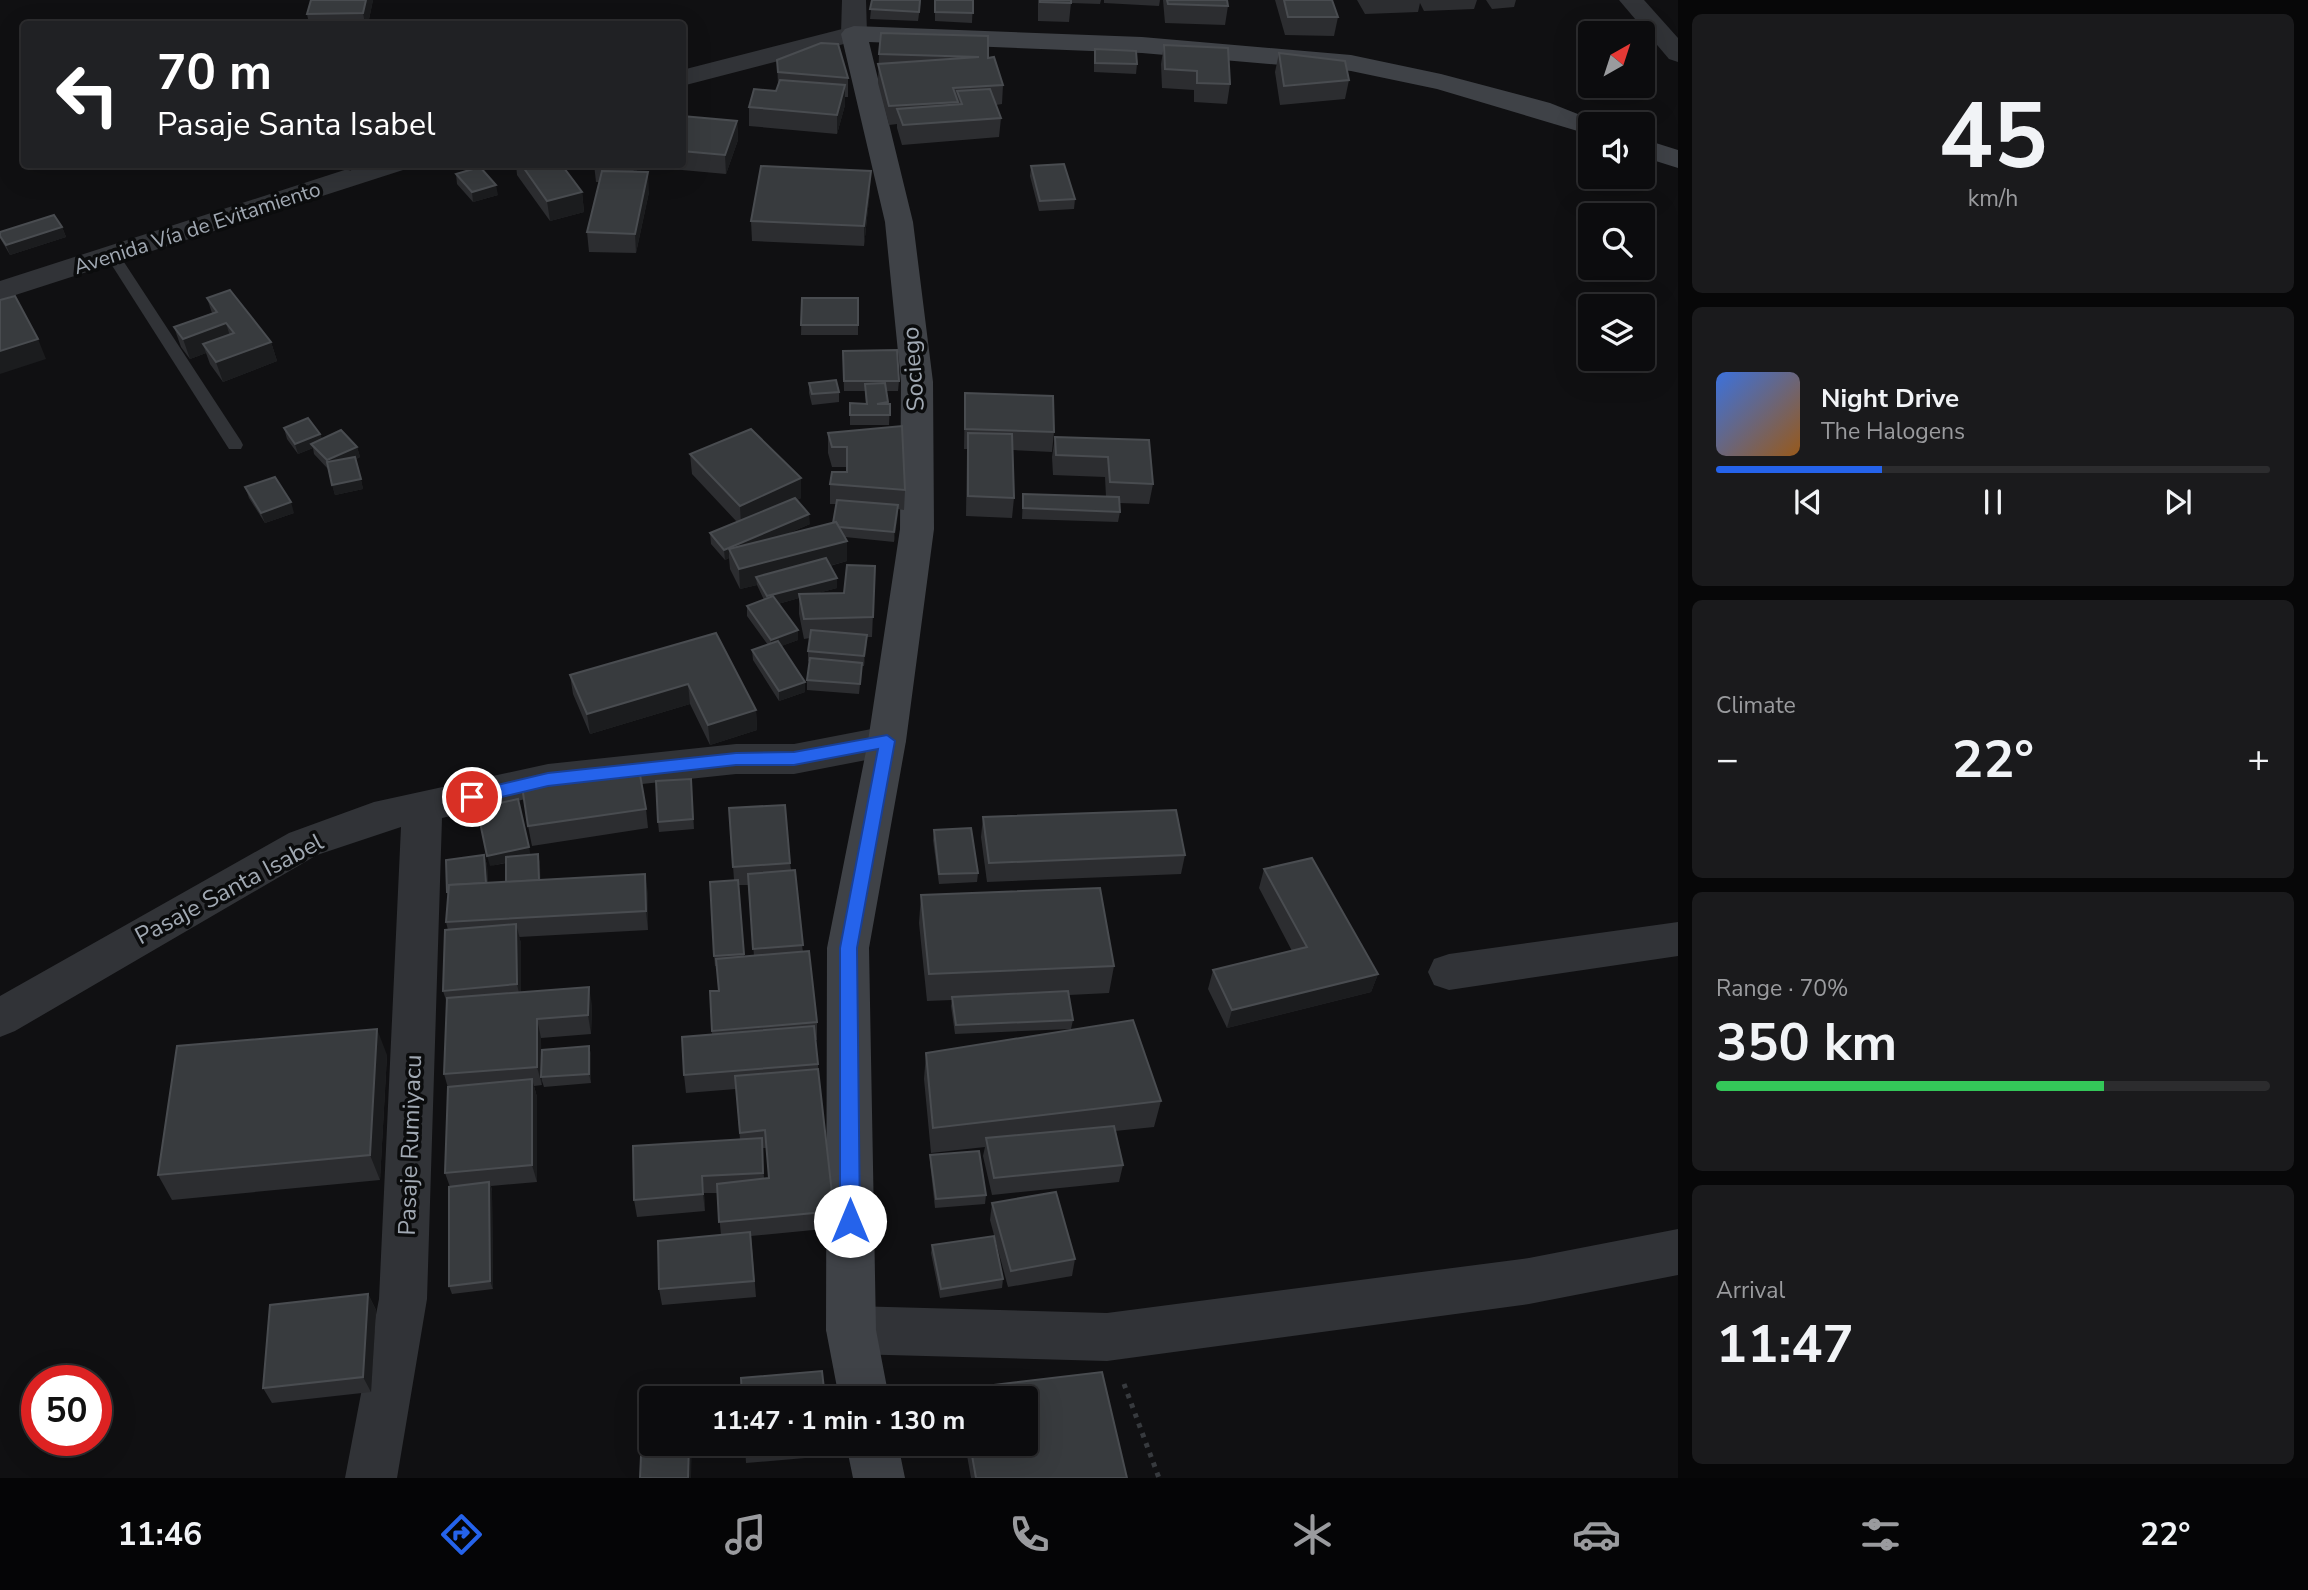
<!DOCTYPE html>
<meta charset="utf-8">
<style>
:root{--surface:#0c0c0e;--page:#1a1a1c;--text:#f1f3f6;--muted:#9a9b9e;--line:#2c2c2e;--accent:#2563eb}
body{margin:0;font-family:"Nunito Sans",sans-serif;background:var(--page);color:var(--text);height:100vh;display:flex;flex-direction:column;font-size:26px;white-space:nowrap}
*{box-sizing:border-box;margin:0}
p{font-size:23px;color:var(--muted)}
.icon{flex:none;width:38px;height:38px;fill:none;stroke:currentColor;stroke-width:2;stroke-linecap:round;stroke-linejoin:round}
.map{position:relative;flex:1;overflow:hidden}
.panel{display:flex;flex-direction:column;gap:14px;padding:14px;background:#070708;width:630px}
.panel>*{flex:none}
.guide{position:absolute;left:21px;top:21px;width:665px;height:147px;border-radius:7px;box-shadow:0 7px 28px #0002,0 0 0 2px var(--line);background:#202124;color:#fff;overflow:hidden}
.needle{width:46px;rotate:39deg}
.tools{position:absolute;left:1578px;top:21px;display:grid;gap:14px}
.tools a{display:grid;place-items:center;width:77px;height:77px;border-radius:7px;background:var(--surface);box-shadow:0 7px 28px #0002,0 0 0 2px var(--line);font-size:35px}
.speed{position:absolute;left:21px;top:1365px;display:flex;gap:14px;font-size:35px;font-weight:700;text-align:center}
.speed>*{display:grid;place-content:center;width:91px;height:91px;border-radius:50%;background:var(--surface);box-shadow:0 7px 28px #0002,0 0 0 2px var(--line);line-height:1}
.speed .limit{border:10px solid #d22;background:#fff;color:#111}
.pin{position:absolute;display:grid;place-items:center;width:60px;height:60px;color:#fff;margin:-30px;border:4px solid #fff;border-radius:50%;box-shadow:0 2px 7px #0007}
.me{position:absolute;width:77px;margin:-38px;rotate:0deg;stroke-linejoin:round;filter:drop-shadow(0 0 5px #0008)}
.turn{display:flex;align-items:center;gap:24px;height:147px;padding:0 21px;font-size:32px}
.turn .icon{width:91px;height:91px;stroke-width:2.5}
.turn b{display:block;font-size:49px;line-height:60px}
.big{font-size:52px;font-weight:700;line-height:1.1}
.panel .card{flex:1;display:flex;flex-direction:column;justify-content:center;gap:10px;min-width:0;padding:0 24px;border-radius:10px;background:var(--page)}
.panel .dial{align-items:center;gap:0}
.dial b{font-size:91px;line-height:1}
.song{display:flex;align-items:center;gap:21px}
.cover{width:84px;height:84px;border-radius:10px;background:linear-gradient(135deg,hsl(220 70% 55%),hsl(30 70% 35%))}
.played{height:7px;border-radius:4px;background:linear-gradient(90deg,var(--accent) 30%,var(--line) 30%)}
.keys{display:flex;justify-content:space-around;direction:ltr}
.heat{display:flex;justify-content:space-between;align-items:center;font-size:38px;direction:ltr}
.charge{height:10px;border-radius:5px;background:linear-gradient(90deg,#34c759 70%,var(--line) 0)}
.trip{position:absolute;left:639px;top:1386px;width:399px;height:70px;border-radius:7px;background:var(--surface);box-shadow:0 7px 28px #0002,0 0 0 2px var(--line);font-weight:700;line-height:70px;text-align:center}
.tab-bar{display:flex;height:112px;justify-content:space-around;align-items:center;background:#050506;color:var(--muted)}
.tab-bar .icon{width:49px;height:49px}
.tab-bar .selected{color:var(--accent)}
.tab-bar b{font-size:32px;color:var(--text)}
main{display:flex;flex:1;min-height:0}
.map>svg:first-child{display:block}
</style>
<main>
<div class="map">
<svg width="1678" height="1478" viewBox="0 0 1678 1478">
<rect width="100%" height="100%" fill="#101012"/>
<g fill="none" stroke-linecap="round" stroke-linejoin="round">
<polyline stroke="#373a3e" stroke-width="5" stroke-dasharray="4.5 6" stroke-linecap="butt" points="1124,1384 1159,1478"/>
<polygon fill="#313337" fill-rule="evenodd" points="113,252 120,256 241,441 243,445 241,449 229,449 106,256"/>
<g fill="#313337" fill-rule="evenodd">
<polygon points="842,0 866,0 867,34 863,39 845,39 841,34"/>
<polygon points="1619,0 1644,0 1678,38 1678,62 1669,59"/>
<polygon points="887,726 901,731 906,741 901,751 887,756 794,774 736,774 548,794 442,818 427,1299 397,1478 345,1478 379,1299 401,827 317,855 15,1031 0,1037 0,996 289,833 374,802 548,764 736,744 794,744"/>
<polygon points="1678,922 1678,956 1449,990 1434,985 1428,972 1434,959 1449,954"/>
<polygon points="1678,1229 1678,1275 1529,1304 1107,1361 851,1354 834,1347 826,1330 834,1313 851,1306 1107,1313 1529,1258"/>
</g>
<g fill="#313337" fill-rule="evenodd">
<polygon points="854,26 863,29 867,34 863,39 682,86 682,70"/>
<polygon points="363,164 407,164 403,170 0,300 0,281"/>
</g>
<g fill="#3f4247" fill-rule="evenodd">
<polygon points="854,26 1142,37 1351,55 1441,74 1550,103 1603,124 1591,124 1591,135 1437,89 1351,71 1142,53 869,42 913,222 933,382 934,529 906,741 869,948 876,1330 889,1398 839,1398 826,1330 827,948 868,741 900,529 901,382 885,222 841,34 845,29"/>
<polygon points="1643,139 1678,150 1678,168 1643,157"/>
<polygon points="846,1444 898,1444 905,1478 853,1478"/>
</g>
</g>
<g fill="#2c2d30" fill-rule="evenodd">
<polygon points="311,0 373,0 368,24 309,24 307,14"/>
<polygon points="867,0 921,0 918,21 870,19 872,0"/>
<polygon points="935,0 973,0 972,23 935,21"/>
<polygon points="1038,0 1101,0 1100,4 1071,3 1069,22 1038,21"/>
<polygon points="1104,0 1160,0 1159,6 1104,3"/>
<polygon points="1163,0 1227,0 1228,6 1225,25 1165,23"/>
<polygon points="1275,0 1332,0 1338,17 1334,36 1285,35"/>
<polygon points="1357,0 1477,0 1474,9 1424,11 1420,3 1418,12 1365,14"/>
<polygon points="1486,0 1516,0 1514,7 1492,9"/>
<polygon points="1164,45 1230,84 1227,104 1194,102 1194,90 1162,88 1161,64"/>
<polygon points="1095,49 1137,64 1136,74 1094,72 1094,59"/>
<polygon points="1279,53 1349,80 1345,99 1280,105 1275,72"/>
<polygon points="879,54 988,58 1003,85 1002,104 996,105 1001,118 999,137 902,145 897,128 897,124 889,125 878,83"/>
<polygon points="777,60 848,78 848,97 845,97 845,105 837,134 749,126 749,107 776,91 778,85"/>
<polygon points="682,116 737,121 738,140 726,174 649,167 649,164 682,164"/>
<polygon points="332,164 358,164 350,171"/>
<polygon points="516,164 561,164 582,192 584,212 550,221 517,175"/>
<polygon points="594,164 638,164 636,172 649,192 636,253 589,252 587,232 599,182 596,182"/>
<polygon points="1031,166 1075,199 1074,209 1039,211 1030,176"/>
<polygon points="456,174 498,195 473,202 457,184"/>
<polygon points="870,190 864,246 752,241 751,221"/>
<polygon points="62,227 66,237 10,255 0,238 0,232"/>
<polygon points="207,298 271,342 277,361 223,382 210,364 206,353 190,359 181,347 174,327 212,313"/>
<polygon points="802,298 858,298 858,335 801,335"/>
<polygon points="843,351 899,381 898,391 886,391 887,404 890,404 889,425 850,425 850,403 866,404 865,391 844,391"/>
<polygon points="809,383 839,392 839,402 812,405 809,393"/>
<polygon points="965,393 1054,432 1052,452 1013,450 1014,498 1012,518 966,516 967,449 964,449"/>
<polygon points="284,428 320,434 322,439 357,447 360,457 356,459 363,489 335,495 328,469 314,454 313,448 298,454 287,439"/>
<polygon points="828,433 905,490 904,510 898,509 894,542 845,537 847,561 830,566 837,578 837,588 814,594 844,593 875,566 872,637 867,637 864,666 862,666 859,694 807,690 807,680 810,662 808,661 808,651 810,638 804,639 799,614 799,598 778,604 798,640 781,646 805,682 805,692 779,701 753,660 752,650 768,645 747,616 747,606 764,600 757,585 740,589 730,569 729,558 725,560 711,544 710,533 737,522 692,474 690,454 801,498 797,500 810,524 782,536 833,523 836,504 830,504 830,484 847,472 847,467 832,467 828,453"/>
<polygon points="1055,437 1149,440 1153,484 1149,504 1119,503 1120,512 1118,522 1022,519 1023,494 1106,497 1105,477 1053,475 1052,457"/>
<polygon points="245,487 294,513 265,523 249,498"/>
<polygon points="716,633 756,710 757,730 710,745 690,704 590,734 573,694 570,675"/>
<polygon points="691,779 694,829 659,832 658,822"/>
<path d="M729,808l61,55 13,89 14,70v18h-1l3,38 15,133v17l-83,8 5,61 -94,8 -3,-16 62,-54 -4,-42h-13l1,18 -68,6 -3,-17 106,-60 -4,-51 -50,4 -2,-18 28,-40 -2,-44h9l-2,-25h-2l-1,-10 20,-76zM738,885h10l6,71h-10zM762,1148h4l3,30h-5z"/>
<polygon points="646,809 648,828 532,846 528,826"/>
<polygon points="983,817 1185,855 1181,874 987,882 981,837"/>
<polygon points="934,830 978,873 977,882 939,884 933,840"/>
<polygon points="538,854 540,864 540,880 648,893 648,930 519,937 521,943 521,992 592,1005 591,1034 541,1038 541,1076 589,1046 591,1055 591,1083 544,1087 541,1078 542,1085 534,1086 537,1097 537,1182 491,1186 492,1191 493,1289 452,1294 449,1286 450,1187 445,1173 448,1088 444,1074 447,1003 443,991 448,930 446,922 448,897 447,892 484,855 487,865 488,883 506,882 506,863 490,866 531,855"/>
<polygon points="1264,869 1378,974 1371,992 1227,1028 1208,989 1213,970 1292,951 1259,888"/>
<polygon points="921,895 1114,966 1109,993 1069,995 1073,1020 1071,1029 955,1034 951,1006 952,1000 927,1001 919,923"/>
<polygon points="926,1053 1161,1101 1154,1127 1115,1131 1123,1165 1119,1182 992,1195 983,1156 985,1147 931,1153 924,1079"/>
<polygon points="387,1055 380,1180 172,1200 158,1175"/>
<polygon points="930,1155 986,1195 985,1204 935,1208 930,1163"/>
<polygon points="992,1203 1075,1259 1072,1276 1008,1287 990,1220"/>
<polygon points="932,1245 1003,1279 1002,1288 940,1298 931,1253"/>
<polygon points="368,1294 376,1310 371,1392 272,1403 263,1388"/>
<polygon points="1102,1372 1127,1478 971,1478 965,1444 1026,1444 1026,1398 959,1398 960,1389"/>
<polygon points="745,1444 828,1444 828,1456 746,1463"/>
</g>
<g fill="#1b1c1e">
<polygon points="366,0 373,0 368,24 365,24 363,13"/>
<polygon points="845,85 845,105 837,134 837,115"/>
<polygon points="737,121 738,140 726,174 725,155"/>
<polygon points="348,164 358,164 350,171"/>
<polygon points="633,164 638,164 635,183"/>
<polygon points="871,171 870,190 864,246 864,226"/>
<polygon points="648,172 649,192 636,253 635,234"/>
<polygon points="496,185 498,195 473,202 472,192"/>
<polygon points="582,192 584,212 550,221 547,201"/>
<polygon points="62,227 66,237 10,255 6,245"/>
<polygon points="226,323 232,343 203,344 206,353 190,359 183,339"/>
<polygon points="38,339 46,359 0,374 0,351"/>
<polygon points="271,342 277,361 223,382 216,362"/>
<polygon points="320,434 323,444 311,444 313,448 298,454 295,444"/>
<polygon points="357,447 360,457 330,471 327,460"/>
<polygon points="801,478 801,498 741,526 740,506"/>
<polygon points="361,479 363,489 335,495 332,485"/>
<polygon points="291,502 294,513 265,523 261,513"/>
<polygon points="898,505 898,515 894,542 894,532"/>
<polygon points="809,514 810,524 733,557 729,549 729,558 725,560 724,550"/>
<polygon points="847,541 847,561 760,584 756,577 757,585 740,589 739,569"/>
<polygon points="837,578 837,588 799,598 799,594 799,598 767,607 767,596"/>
<polygon points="798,630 798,640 771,650 771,640"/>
<polygon points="867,635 867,645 864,666 864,656"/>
<polygon points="805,682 805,692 779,701 779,691"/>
<polygon points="688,684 690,704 590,734 587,714"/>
<polygon points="756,710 757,730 710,745 708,725"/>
<polygon points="529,847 531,857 490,866 487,856"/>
<polygon points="538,854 540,864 541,891 539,881"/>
<polygon points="484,855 487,865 488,897 486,887"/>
<polygon points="645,874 648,893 648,930 646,911"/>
<polygon points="516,924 521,943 521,1002 517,984"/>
<polygon points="1378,974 1371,992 1227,1028 1232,1010"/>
<polygon points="589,987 592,1005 591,1034 588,1015"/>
<polygon points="537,1019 541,1038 542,1085 537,1067"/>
<polygon points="377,1029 387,1055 380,1180 370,1155"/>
<polygon points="589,1046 591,1055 591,1083 589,1074"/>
<polygon points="532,1079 537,1097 537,1182 532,1165"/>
<polygon points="702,1176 704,1193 705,1211 703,1194"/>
<polygon points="489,1182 492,1191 493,1289 490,1281"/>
<polygon points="368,1294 376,1310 371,1392 363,1377"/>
<polygon points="689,1444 692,1444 691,1478 688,1478"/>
</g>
<g fill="#383b3e" stroke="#494c50" stroke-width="2">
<polygon points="311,0 366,0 363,13 307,14"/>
<polygon points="872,0 920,0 919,12 870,9"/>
<polygon points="935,0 973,0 973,13 935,12"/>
<polygon points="1040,0 1071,0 1071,3 1040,2"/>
<polygon points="1167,0 1227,0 1228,6 1168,4"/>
<polygon points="1284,0 1332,0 1338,17 1288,17"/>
<polygon points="881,33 988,36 988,58 994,57 1003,85 953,88 958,102 889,106 878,64 979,57 879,54"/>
<polygon points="821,43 838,44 848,78 778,72 777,60"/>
<polygon points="1164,45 1228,48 1230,84 1197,83 1197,71 1165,69"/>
<polygon points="1095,49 1136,51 1137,64 1095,63"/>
<polygon points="1279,53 1345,61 1349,80 1284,86"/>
<polygon points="780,80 845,85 837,115 749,107 754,89 776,91"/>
<polygon points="990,89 1001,118 903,125 897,109 962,104 957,91"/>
<polygon points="682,116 737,121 725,155 682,151"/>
<polygon points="521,164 561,164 582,192 547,201"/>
<polygon points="1064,164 1075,199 1040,201 1031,166"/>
<polygon points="761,166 871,171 864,226 751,221"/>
<polygon points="480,167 496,185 472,192 456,174"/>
<polygon points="602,171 648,172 635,234 587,232"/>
<polygon points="54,215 62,227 6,245 0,236 0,232"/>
<polygon points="230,290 271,342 216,362 203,344 234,333 226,323 183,339 174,327 217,312 207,298"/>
<polygon points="15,296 38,339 0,351 0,300"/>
<polygon points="802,298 858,298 858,325 801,325"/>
<polygon points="897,350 899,381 844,381 843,351"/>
<polygon points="836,380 839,392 812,394 809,383"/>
<polygon points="885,383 888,402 877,404 890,404 890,415 850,415 850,403 867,404 865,384"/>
<polygon points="965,393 1053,396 1054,432 965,429"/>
<polygon points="308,418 320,434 295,444 284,428"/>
<polygon points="902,426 905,490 830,484 832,472 847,472 847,447 832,447 828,433"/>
<polygon points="751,429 801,478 740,506 690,454"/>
<polygon points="341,430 357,447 327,460 311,444"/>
<polygon points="968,433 1012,434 1014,498 968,496"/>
<polygon points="1055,437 1149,440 1153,484 1110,482 1108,457 1056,455"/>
<polygon points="355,457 361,479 332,485 327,462"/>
<polygon points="275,477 291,502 261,513 245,487"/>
<polygon points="1023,494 1119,497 1120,512 1023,508"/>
<polygon points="795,498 809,514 724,550 710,533"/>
<polygon points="837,500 898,505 894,532 839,527 836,522 833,523"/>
<polygon points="836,522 847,541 739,569 729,549"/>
<polygon points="826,558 837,578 767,596 756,577"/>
<polygon points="847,565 875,566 873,617 804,619 799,594 844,593"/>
<polygon points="773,596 798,630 771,640 747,606"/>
<polygon points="811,630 867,635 864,656 808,651"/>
<polygon points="716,633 756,710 708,725 688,684 587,714 570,675"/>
<polygon points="778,641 805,682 779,691 752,650"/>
<polygon points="810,658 862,663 860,684 807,680"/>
<polygon points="639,769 646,809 528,826 522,786"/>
<polygon points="691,779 693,819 658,822 656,781"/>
<polygon points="518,799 529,847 487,856 477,808"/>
<polygon points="785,805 790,863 733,867 729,808"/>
<polygon points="1176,810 1185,855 989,863 983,817"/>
<polygon points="971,828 978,873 939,874 934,830"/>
<polygon points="538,854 539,880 506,882 506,857"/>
<polygon points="484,855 486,883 449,885 449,892 447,892 446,860"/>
<polygon points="1312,858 1378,974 1232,1010 1213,970 1307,947 1264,869"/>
<polygon points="795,870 803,945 753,949 748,874"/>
<polygon points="645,874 646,911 446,922 449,885"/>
<polygon points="738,880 744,954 714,956 710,882"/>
<polygon points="1100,888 1114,966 929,974 921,895"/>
<polygon points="516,924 517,984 443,991 445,930"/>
<polygon points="809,951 817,1022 712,1031 710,991 719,991 716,959"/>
<polygon points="589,987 588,1015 537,1019 537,1067 444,1074 447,998"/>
<polygon points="1068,991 1073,1020 956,1025 952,997"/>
<polygon points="1133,1020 1161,1101 933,1128 926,1053"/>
<polygon points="814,1026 818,1064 684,1075 682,1037"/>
<polygon points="377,1029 370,1155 158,1175 177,1046"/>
<polygon points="589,1046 589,1074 541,1077 542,1050"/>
<polygon points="818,1069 834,1211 719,1222 717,1184 769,1178 765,1130 740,1133 735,1076"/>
<polygon points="532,1079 532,1165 445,1173 448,1087"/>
<polygon points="1114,1126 1123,1165 994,1178 986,1138"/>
<polygon points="762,1138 763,1173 702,1176 703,1194 634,1200 633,1146"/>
<polygon points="979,1151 986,1195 936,1199 930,1155"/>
<polygon points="489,1182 490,1281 449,1286 449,1187"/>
<polygon points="1056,1192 1075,1259 1011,1271 992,1203"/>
<polygon points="750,1232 754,1281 659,1289 658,1241"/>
<polygon points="994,1236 1003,1279 941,1289 932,1245"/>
<polygon points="368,1294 363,1377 263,1388 270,1305"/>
<polygon points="822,1371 825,1398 742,1398 741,1378"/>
<polygon points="1102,1372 1127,1478 976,1478 970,1444 1026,1444 1026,1398 961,1398 960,1389"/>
<polygon points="643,1412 651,1412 651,1444 689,1444 688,1478 640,1478"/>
<polygon points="745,1444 801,1444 745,1449"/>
</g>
<polygon fill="#2563eb" stroke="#184099" stroke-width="2" points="887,735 895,741 857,948 860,1221 857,1228 850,1230 843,1228 840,1221 840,948 878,749 794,765 736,765 548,786 472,804 464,797 472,791 548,773 736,753 794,752"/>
<g text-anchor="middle" stroke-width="7" stroke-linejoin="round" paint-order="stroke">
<g font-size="21" fill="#a1a9b3" stroke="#0b0c0d">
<text transform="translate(197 228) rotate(-18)" y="7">Avenida Vía de Evitamiento</text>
</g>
<g font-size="24" fill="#a1a9b3" stroke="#0b0c0d">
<text transform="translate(913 369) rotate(-94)" y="8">Sociego</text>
<text transform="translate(229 889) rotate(-28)" y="8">Pasaje Santa Isabel</text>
<text transform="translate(410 1145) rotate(-88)" y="8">Pasaje Rumiyacu</text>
</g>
</g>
</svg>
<div class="tools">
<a><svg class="needle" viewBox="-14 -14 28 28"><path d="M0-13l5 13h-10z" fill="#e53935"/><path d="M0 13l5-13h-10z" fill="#9a9b9e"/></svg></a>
<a><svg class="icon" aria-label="sound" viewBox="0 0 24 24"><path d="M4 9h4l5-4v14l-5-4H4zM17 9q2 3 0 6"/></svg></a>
<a><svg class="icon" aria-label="search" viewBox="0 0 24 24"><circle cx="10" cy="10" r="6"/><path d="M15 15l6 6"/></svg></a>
<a><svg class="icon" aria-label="layers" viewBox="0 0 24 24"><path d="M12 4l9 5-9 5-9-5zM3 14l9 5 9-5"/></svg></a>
</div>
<div class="speed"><div class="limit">50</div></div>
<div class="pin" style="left:472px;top:797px;background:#d93025"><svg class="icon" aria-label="arrive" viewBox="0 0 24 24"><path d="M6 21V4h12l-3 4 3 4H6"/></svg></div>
<svg class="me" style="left:850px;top:1221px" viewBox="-20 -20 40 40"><circle r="19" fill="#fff"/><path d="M0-13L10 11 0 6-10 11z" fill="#2563eb"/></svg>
<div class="trip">11:47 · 1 min · 130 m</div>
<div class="guide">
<div class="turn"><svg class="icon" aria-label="left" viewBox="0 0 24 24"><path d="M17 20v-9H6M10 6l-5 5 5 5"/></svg><div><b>70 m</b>Pasaje Santa Isabel</div></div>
</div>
</div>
<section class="panel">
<div class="card dial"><b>45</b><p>km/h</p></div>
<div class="card">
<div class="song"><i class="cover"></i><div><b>Night Drive</b><p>The Halogens</p></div></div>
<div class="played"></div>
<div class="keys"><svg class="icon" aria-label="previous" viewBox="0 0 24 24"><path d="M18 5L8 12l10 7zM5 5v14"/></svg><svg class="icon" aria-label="pause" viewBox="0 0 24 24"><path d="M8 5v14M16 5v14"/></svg><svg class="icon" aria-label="next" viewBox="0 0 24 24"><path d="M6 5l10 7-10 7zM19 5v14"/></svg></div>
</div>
<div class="card"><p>Climate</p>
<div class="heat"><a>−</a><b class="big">22°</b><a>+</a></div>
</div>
<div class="card"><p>Range · 70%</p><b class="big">350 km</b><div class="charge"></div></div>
<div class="card"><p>Arrival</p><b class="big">11:47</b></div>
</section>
</main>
<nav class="tab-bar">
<b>11:46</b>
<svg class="icon selected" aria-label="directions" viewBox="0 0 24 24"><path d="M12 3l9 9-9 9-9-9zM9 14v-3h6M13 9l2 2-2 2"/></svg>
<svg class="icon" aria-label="music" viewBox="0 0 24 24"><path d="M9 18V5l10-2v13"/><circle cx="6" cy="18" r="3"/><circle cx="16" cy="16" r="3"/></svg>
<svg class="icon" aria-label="phone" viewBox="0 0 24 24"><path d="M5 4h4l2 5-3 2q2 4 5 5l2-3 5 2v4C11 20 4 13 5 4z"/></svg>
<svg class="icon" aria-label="climate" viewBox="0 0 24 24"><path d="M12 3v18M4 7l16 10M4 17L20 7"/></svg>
<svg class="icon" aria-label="car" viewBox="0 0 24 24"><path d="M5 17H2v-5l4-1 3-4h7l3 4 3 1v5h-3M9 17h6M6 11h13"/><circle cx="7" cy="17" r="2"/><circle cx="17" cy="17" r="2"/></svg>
<svg class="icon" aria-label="filters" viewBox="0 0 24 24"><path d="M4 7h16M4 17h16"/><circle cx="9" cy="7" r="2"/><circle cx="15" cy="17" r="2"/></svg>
<b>22°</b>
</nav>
